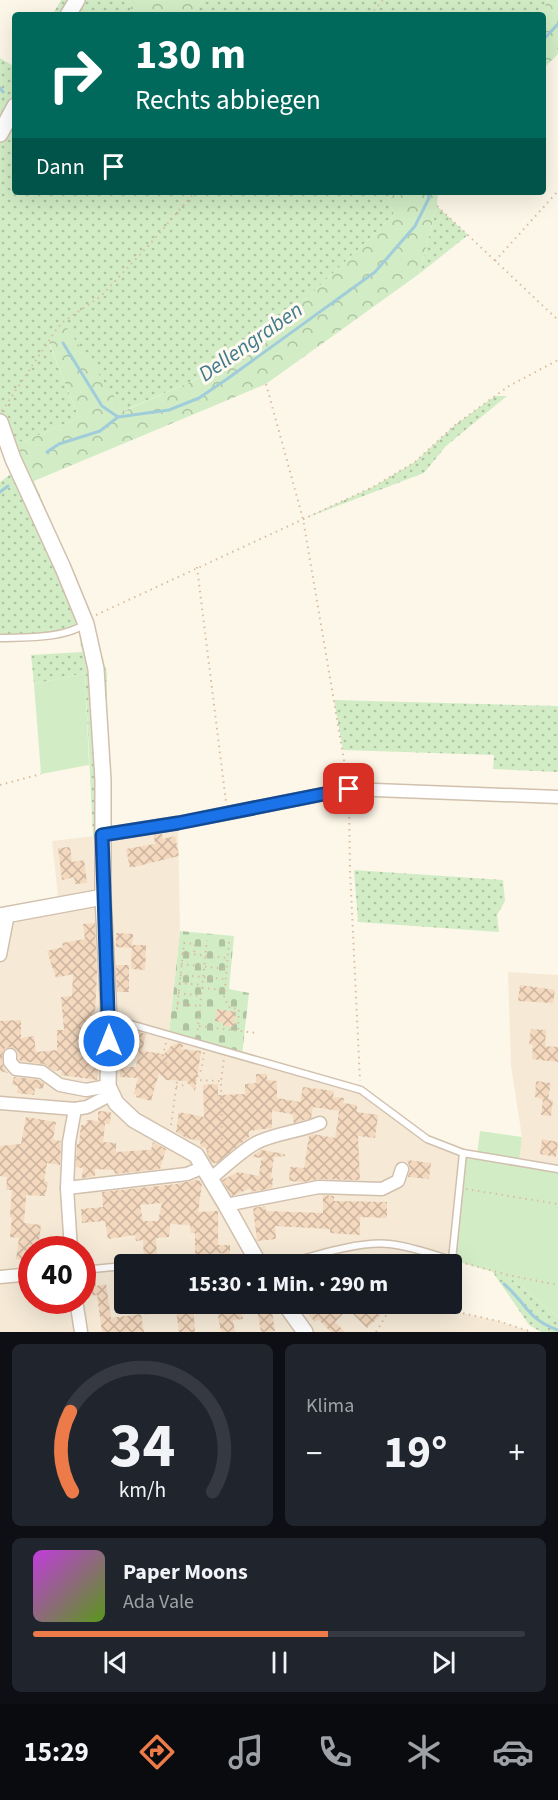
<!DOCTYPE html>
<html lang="de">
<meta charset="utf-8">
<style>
:root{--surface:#171b24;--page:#20242c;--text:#f1f3f6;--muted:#9ea1a6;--line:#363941;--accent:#ec7b49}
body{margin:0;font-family:"Source Sans 3",sans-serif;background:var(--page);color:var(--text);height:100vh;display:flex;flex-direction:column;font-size:22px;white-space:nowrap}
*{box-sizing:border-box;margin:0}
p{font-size:20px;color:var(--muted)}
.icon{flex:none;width:33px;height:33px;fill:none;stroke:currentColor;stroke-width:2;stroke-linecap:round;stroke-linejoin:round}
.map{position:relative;height:1332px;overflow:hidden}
.side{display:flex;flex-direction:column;gap:12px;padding:12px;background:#0d0f14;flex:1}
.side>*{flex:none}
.guide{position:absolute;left:12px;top:12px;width:534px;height:183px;border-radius:6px;box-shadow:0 6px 24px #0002;background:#00695c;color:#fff;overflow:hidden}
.speed{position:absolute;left:18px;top:1236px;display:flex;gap:12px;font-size:30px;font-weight:700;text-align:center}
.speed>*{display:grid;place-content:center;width:78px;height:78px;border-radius:50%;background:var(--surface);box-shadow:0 6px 24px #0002;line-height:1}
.speed .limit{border:9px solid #d22;background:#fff;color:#111}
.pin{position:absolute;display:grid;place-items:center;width:51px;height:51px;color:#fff;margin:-26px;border-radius:12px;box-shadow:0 3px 9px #0006}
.me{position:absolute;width:66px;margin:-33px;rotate:0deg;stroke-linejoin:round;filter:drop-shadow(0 0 4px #0008)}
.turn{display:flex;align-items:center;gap:21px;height:126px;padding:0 24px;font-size:27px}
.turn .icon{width:78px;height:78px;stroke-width:2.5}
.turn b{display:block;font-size:42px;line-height:51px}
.then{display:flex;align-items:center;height:57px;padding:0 24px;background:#0003;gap:12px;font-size:22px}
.big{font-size:45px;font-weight:700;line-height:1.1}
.side .card{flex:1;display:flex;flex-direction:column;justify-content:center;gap:9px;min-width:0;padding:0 21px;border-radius:9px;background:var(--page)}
.side .dial{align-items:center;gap:0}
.dial svg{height:156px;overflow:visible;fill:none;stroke:var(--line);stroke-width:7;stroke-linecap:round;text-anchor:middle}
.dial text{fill:var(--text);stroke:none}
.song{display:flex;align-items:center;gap:18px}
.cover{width:72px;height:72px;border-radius:9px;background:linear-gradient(135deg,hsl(290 70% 55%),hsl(90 70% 35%))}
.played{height:6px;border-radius:3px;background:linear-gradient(90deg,var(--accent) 60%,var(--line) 60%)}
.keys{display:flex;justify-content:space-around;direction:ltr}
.heat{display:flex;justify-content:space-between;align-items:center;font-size:33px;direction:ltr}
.side .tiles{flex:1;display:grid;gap:12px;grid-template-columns:1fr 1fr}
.card:last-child{grid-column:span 2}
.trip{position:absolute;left:114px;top:1254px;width:348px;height:60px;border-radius:6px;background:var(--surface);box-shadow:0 6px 24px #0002;font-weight:700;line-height:60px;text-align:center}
.dock{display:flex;height:96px;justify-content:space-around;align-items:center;background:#090b0e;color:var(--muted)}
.dock .icon{width:42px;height:42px}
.dock .active{color:var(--accent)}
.dock b{font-size:27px;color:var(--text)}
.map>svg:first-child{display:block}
</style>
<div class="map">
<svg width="558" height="1332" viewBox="0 0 558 1332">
<defs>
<pattern id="grass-dots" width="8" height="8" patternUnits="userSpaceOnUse" patternTransform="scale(1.5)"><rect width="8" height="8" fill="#d2edc6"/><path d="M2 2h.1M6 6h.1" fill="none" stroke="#afc3a3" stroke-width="1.8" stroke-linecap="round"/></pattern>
<pattern id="forest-crowns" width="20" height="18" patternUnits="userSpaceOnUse" patternTransform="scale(1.5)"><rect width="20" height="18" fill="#d2edc6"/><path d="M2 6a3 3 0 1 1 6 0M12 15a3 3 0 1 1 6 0" fill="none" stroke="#afc3a3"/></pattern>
<pattern id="cemetery-stones" width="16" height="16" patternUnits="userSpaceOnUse" patternTransform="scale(1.5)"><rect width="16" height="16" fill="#d2edc6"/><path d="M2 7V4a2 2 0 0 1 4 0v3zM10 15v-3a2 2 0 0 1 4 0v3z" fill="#afc3a3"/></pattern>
<pattern id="building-cross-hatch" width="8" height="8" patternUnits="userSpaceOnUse" patternTransform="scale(1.5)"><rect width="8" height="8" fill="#f4d9bf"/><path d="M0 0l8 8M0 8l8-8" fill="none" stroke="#cbb39d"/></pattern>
</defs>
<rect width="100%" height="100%" fill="#fdf7e9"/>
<g fill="#f6ead7" fill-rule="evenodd">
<path d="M178,823l2,108 -11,103 192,56 66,49 36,14 -11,107 -36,-10 -1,14h-291v40h298l76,17 34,11h-532v-383l8,-35 51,-9 -7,-64 50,-6zM32,1250h50v50h-50z"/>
<polygon points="508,972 558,975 558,1169 518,1162 522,1137 511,1066"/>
</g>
<g fill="url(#grass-dots)">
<polygon points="61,0 136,0 131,9 137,15 52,15"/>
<polygon points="203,0 548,0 540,15 191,15"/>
<polygon points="0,58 15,67 15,192 387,192 394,215 243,359 123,411 63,323 48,341 79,418 27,440 8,445 0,421"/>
<polygon points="437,206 468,235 419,274"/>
<polygon points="495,396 507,396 446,446 424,473 303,519 373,487 415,462 455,425"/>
<polygon points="17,469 24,482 34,481 92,618 107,673 107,722 103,780 102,835 93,836 85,673 34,684 31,655 82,652 78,629 0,638 0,482"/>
<polygon points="334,700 558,706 558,772 493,769 494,755 343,750"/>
<polygon points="354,870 503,880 505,901 497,915 499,932 358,922"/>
<polygon points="492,1271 508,1276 558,1317 558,1332 541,1332 529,1325"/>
</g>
<g fill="url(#forest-crowns)">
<polygon points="136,0 203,0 191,15 137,15 130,9"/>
<polygon points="548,0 558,0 558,54 543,69 543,15 540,15"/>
<polygon points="387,192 438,192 437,206 419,274 266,384 34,481 24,483 8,445 27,440 79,418 48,340 63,322 124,411 243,359 394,215"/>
</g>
<polygon fill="url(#cemetery-stones)" points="180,931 234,936 229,989 249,993 242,1055 169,1034"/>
<g fill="#d2edc6">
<polygon points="85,673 89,765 41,774 34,684"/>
<polygon points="480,1131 522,1137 519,1162 558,1169 558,1317 508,1276 452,1260 463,1153 477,1155"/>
</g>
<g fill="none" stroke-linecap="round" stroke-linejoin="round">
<g stroke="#a1cddb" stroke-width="3">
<polyline points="543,40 558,24"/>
<polyline points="0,88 3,92"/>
<polyline points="63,343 102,406 118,417"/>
<polyline points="47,452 59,444 100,431 118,417 169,410 199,398 227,379 375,272 415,226 429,198 428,192"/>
<polyline points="0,492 8,486"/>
<path d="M504,1284c23,20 23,35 54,46"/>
</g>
</g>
<g fill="url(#building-cross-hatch)" fill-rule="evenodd">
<polygon points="162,834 163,839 175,836 179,856 130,868 126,849 155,844 154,835"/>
<polygon points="70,847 72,862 84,860 87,883 75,884 74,877 62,880 58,848"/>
<polygon points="95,923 97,974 94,1034 99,1033 99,1043 85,1046 85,1059 99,1061 97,1080 61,1075 62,1070 54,1071 44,1064 20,1061 17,1050 11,1047 5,1048 2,1055 3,1067 8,1073 0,1071 0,1021 21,1020 21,1038 34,1036 36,1052 57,1050 57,1030 64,1030 61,997 72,996 73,974 56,978 47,951 63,947 62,943 85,939 83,924"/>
<polygon points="116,933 133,934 132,945 146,945 145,970 131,969 132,948 116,947"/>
<polygon points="116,965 129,965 129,992 117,992"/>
<polygon points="520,985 555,990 553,1003 518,1001"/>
<polygon points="217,1009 236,1012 234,1027 223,1026 223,1023 215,1021"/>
<polygon points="125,1028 146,1034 142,1051 164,1054 171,1046 178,1043 184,1045 181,1049 201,1051 195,1091 187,1081 166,1080 159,1073 151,1101 136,1097 137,1094 134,1094 138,1078 120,1077 120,1067 136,1067 139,1051 120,1046"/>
<polygon points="531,1029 546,1030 545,1046 558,1047 558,1062 532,1059 533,1045 529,1044"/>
<polygon points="256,1074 267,1074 267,1080 277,1081 277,1098 300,1102 303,1087 334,1091 333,1097 344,1098 343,1103 357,1105 357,1112 378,1115 375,1138 358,1136 360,1180 319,1179 304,1182 289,1181 290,1167 304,1168 309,1136 313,1134 335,1138 339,1111 313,1107 311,1118 294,1123 292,1114 272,1111 272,1128 249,1131 249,1137 217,1163 212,1163 207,1154 206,1148 201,1147 200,1141 186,1138 176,1132 179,1112 204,1117 203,1085 218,1084 218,1095 245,1094 245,1084 256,1083"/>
<polygon points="14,1077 39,1080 44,1083 43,1089 35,1088 34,1095 17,1093 18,1086 12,1085"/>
<polygon points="536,1081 551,1083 548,1099 553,1100 551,1116 541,1115 543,1099 535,1097"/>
<polygon points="98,1111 111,1112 110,1124 105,1124 103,1142 116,1143 116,1152 148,1150 151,1150 153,1142 166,1149 160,1169 114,1174 114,1170 95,1169 95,1176 82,1178 83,1168 76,1167 77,1144 79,1144 81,1125 86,1125 87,1120 98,1121"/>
<polygon points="26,1117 56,1122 53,1140 61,1141 60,1165 47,1163 44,1181 48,1182 45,1196 26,1195 24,1223 41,1225 38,1250 32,1250 32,1258 27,1258 26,1260 16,1259 19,1238 10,1237 12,1217 10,1217 12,1190 6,1190 7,1177 0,1176 0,1146 21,1144"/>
<polygon points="542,1139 558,1142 556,1157 540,1154"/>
<polygon points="261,1150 285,1154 285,1156 274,1157 271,1177 273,1178 272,1188 251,1192 251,1188 232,1196 222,1180 238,1172 259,1176 261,1160 265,1158 251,1157"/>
<polygon points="407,1160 431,1163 429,1179 408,1177 410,1168"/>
<path d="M195,1180l5,1 2,3 -4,28 20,-1v34h12v10l-8,-2 -27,2v-22h-4l-1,-8 -20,-1 -1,13 -13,1 1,20 -13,1 -1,-19 -7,1 -1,-6 -27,4 -3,-18 -23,2 -1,-14 22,-2 -1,-15 75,-8zM162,1203l-4,18h-15l-3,-16z"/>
<polygon points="323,1195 334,1196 334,1201 387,1202 387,1218 360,1217 360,1235 330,1233 330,1229 275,1226 276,1239 257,1241 253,1208 265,1206 266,1211 323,1213"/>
<polygon points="95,1278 96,1286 106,1284 111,1318 141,1314 144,1332 102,1332 97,1295 83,1297 82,1295 82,1280"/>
<polygon points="143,1304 188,1304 188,1306 193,1306 195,1332 179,1332 176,1310 144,1315"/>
<polygon points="216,1304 240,1304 243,1319 233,1320 235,1332 221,1332"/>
<polygon points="256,1304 271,1304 275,1331 261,1332"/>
<polygon points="317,1304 367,1304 380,1316 367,1328 348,1309 335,1322 345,1332 331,1332 318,1319 315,1322 307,1313"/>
</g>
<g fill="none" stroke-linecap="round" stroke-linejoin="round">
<g stroke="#d1c0ad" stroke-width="9">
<g id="service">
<path d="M0,638c26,-1 63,1 85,-14"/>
<polyline points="109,1018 361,1090 427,1139 463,1153 558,1169"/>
<polyline points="146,1264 222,1258 243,1264"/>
<path d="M284,1264c29,-8 75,-23 105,-20 21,2 42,10 63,16l11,-107"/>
<polyline points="82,1270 124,1266"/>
</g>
</g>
<g stroke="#d1c0ad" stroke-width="15">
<g id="minor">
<polyline points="102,835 178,823 349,789 558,797"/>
<polyline points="0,955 8,914"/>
<polyline points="10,1055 10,1062 16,1069 42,1072 60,1085 86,1090 108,1086"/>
<polyline points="0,1103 75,1109"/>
<path d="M210,1179c15,-12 30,-27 46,-36 19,-10 43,-11 64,-20"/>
<polyline points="67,1188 187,1174 204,1167"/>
<polyline points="226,1205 319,1187 382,1189 398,1181 402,1169"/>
<polyline points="71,1250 67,1188 69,1142 75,1109 87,1107 112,1094"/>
<polyline points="0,1277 32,1274"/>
<polyline points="76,1300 81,1332"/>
</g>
</g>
<g stroke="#d1c0ad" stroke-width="18">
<g id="tertiary">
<polyline points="68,15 77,0"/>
<polyline points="0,134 15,106"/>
<polyline points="0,422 13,459 63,568 86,624 96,669 103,780 103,897 109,1018 108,1086 116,1103 134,1120 196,1155 226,1205 259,1264"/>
<polyline points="0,916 103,897"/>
<polyline points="285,1304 305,1332"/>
</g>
</g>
<g stroke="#dabca1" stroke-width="2" stroke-dasharray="1.5 4.5" stroke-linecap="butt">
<polyline points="370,15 383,0"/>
<polyline points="437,206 558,320"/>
<polyline points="495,261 558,191"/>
<polyline points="266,384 303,519 347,778"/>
<polyline points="2,411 56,330 63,322 101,296 150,244 195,192"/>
<polyline points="197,567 226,802"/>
<polyline points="96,615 373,487 415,462 455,425 484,404 509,386 558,360"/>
<polyline points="0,785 41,774"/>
<polyline points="349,799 350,869 360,1081"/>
<polyline points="229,942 224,998 230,1008 239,1009 238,1031"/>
<polyline points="182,953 227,958"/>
<polyline points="181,964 226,969"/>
<polyline points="180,975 225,979"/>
<polyline points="179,983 202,985"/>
<polyline points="202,988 225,990"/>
<polyline points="178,993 201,996"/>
<polyline points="177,1004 200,1006"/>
<polyline points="177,1009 184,943 195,944 194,954"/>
<polyline points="199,1026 256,1033"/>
<polyline points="197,1036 207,940"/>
<polyline points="166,1043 161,1062 168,1063"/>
<polyline points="194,1080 221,1081"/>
<path d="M176,1087c23,-5 26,-13 28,-35"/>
<polyline points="171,1125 177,1081"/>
<polyline points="207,1152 222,1148 221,1081 224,1058"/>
<polyline points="466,1189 558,1204"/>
<polyline points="460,1262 508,1275 558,1285"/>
<polyline points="415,1264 415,1258"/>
<polyline points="422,1304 498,1321 532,1332"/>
<polyline points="376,1332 393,1304"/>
</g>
<use href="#service" stroke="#fff" stroke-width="6"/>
<use href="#minor" stroke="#fff" stroke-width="12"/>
<use href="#tertiary" stroke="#fff" stroke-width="15"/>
</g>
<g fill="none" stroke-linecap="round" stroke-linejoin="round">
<g stroke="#114b97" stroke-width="15">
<polyline id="route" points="109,1041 102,835 178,823 349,789"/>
</g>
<use href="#route" stroke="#1a73e8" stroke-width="10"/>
</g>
<g text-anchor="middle" stroke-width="6" stroke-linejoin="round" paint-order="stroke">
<g font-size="22" font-style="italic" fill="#427b8e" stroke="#fffaf0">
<text transform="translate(250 341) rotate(-35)" y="8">Dellengraben</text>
</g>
</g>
</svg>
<div class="speed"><div class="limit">40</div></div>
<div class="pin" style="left:349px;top:789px;background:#d93025"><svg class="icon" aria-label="arrive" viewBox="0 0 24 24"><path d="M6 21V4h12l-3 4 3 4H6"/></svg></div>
<svg class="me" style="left:109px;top:1041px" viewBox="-20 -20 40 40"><circle r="17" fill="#1a73e8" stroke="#fff" stroke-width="3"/><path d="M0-11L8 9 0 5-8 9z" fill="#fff"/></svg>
<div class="trip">15:30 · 1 Min. · 290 m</div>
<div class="guide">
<div class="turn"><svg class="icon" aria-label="right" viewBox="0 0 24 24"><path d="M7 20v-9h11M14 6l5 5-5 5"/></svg><div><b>130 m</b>Rechts abbiegen</div></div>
<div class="then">Dann<svg class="icon" aria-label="arrive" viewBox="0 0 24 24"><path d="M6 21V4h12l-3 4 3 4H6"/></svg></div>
</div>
</div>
<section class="side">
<div class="tiles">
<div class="card dial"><svg viewBox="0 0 100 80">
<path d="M14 69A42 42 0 1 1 86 69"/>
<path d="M14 69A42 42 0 0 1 13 28" stroke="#ec7b49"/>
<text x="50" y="56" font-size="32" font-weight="700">34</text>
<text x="50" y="72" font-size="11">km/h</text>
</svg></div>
<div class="card"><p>Klima</p>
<div class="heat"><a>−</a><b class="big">19°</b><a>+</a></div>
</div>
<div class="card">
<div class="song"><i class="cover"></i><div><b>Paper Moons</b><p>Ada Vale</p></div></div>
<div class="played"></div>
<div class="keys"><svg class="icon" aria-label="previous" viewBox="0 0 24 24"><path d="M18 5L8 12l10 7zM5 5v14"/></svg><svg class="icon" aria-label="pause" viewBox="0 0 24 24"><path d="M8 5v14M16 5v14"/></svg><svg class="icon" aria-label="next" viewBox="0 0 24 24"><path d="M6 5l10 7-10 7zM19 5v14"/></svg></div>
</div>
</div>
</section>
<nav class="dock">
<b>15:29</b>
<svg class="icon active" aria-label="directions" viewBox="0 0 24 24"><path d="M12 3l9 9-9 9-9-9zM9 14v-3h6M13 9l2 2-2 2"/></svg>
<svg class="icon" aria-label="music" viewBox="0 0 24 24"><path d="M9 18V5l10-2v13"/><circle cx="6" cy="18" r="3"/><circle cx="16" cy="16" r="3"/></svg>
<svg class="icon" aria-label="phone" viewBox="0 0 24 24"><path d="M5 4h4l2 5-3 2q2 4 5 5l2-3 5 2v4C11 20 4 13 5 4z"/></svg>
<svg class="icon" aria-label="climate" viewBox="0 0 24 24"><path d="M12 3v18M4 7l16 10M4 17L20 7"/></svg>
<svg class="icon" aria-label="car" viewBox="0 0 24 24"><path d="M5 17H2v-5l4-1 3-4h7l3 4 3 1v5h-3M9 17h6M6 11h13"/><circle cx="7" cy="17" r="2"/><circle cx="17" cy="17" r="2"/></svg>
</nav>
